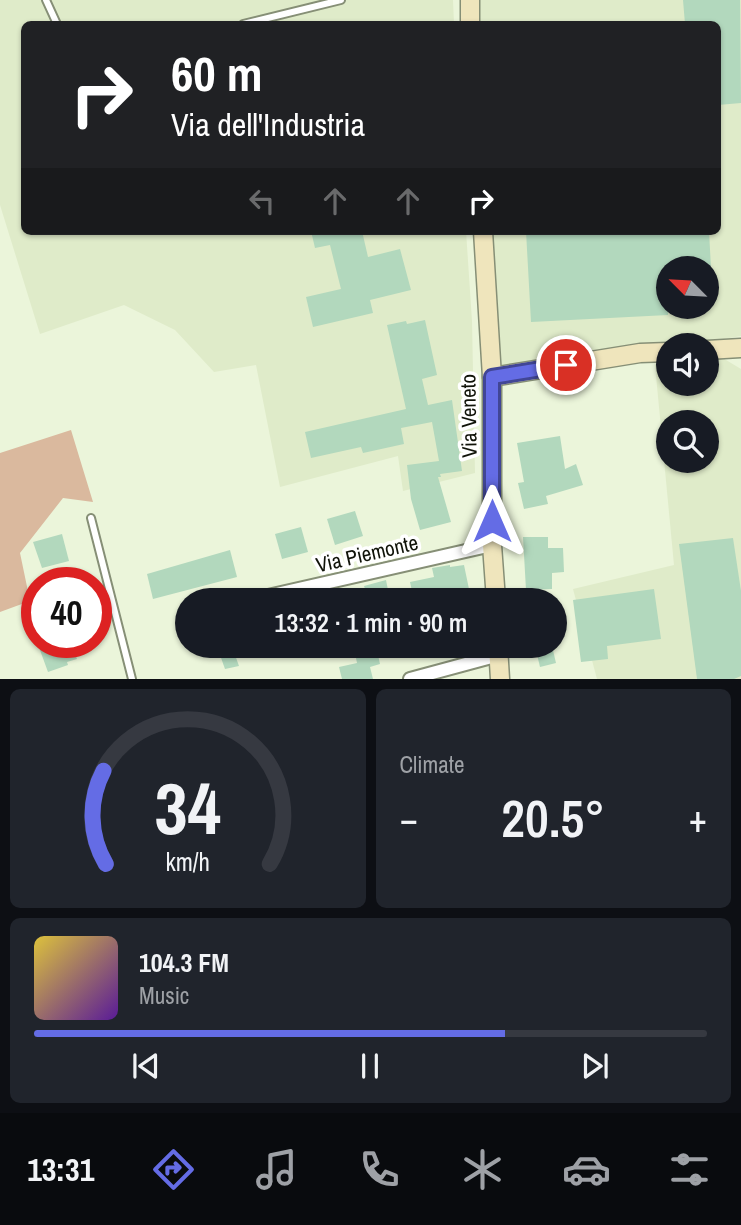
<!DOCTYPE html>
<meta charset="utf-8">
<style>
:root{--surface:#171b24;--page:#20242c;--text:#f1f3f6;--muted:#9ea1a6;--line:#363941;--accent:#646ce5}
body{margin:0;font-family:"Archivo Narrow",sans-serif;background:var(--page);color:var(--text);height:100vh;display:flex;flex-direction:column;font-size:26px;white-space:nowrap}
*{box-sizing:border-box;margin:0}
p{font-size:23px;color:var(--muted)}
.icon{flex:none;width:38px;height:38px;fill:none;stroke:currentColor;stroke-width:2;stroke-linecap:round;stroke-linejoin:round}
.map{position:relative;height:679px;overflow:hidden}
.sheet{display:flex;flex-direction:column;gap:10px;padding:10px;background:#0d0f14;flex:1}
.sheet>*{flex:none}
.hud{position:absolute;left:21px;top:21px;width:700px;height:214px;border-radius:10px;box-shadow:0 2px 5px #0004;background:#202124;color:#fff;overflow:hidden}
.needle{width:46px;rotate:294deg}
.controls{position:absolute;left:656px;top:256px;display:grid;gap:14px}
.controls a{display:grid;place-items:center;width:63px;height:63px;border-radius:50%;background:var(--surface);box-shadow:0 2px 5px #0004;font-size:35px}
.speed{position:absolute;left:21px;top:567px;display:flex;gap:14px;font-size:35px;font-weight:700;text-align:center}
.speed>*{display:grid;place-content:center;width:91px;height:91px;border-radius:50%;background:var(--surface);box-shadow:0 2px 5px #0004;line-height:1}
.speed .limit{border:10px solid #d22;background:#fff;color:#111}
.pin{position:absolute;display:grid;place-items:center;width:60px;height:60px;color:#fff;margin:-30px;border:4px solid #fff;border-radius:50%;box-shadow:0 2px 7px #0007}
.me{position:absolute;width:77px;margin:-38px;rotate:0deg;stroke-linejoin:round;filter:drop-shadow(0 0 5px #0008)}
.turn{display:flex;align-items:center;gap:24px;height:147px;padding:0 35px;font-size:32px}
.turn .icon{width:91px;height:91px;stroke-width:2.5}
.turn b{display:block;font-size:49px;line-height:60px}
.lanes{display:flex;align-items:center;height:66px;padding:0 35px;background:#0003;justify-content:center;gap:35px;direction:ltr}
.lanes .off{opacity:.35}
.big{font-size:52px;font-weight:600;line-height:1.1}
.sheet .widget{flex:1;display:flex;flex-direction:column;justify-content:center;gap:10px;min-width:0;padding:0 24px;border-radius:10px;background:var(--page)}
.sheet .dial{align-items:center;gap:0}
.dial svg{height:182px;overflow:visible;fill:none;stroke:var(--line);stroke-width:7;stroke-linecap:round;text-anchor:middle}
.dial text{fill:var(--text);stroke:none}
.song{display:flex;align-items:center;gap:21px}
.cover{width:84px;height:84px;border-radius:10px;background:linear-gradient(135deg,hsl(50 70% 55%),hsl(270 70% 35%))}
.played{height:7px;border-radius:4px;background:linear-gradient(90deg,var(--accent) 70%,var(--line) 70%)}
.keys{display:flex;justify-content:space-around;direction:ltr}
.heat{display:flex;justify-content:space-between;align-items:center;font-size:38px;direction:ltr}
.sheet .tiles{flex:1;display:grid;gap:10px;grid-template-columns:1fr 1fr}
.widget:last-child{grid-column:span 2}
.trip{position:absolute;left:175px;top:588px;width:392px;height:70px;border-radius:35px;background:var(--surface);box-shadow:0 2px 5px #0004;font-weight:600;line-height:70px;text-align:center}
.menu{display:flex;height:112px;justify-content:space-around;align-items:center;background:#090b0e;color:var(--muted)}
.menu .icon{width:49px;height:49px}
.menu .on{color:var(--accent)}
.menu b{font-size:32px;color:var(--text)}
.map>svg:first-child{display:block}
</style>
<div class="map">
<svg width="741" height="679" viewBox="0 0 741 679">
<rect width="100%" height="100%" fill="#ebf5da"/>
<g fill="#dfebc9" fill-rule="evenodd">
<polygon points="0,0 453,0 454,24 24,24 24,231 466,231 472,321 475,473 403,491 398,456 280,487 256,365 214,372 175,330 124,305 40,334 0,205"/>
<path d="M466,0h275v336l-50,9h-23l-181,33 -8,-147h239v-207h-251zM668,268h39v38h-39z"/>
<path d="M716,354l25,15v310h-144l-24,-90 101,-24 -19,-200 13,-2v20h39v-27zM668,422h39v38h-39z"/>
</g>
<polygon fill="#dab99e" points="71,430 93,502 63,498 20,553 30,601 0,612 0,453"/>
<g fill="#b2d8bd">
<polygon points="683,0 740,0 741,103 718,105 718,24 685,24"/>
<polygon points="311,231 362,231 368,257 400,249 411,290 370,300 373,313 313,327 306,297 341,289 330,245 315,248"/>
<polygon points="526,231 709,231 711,268 668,268 668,315 531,322"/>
<polygon points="425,320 437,375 422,379 428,405 452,400 462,471 440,474 441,477 438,477 451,522 420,530 411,499 407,465 439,461 432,422 401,428 404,444 363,453 361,447 311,458 305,432 406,409 387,325 406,321 407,324"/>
<polygon points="560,436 565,469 576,464 583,485 546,496 548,504 524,509 518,483 524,482 517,443"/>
<polygon points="355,511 363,536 335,545 327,519"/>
<polygon points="301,527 308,552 282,559 275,534"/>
<polygon points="62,534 69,561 42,568 33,542"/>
<polygon points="523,537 548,537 548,548 563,548 564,572 552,573 552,589 526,590"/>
<polygon points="733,538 741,591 741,676 734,679 697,679 679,544"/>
<polygon points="230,550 237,577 153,599 147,574"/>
<polygon points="450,565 450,567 464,565 469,589 453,592 455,600 414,600 410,582 434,577 432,568"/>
<polygon points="386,580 390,600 340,600 339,595 365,589 364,586"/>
<polygon points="654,589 661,639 607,646 608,659 581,662 573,600"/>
<polygon points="37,642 71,642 77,659 67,662 68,665 48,672"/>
<polygon points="366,646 376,646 380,664 370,667 373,679 342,679 339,667 357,663 354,648"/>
<polygon points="535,646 552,646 556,663 540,667"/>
<polygon points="234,652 239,666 225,669 220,655"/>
</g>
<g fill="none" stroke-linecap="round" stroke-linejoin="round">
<g stroke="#868f76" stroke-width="10">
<g id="lane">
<polyline points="46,0 57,24"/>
<polyline points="243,24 341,0"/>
<polyline points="91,518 132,679"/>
</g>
</g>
<g stroke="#868f76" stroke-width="16">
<g id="street">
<polyline points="250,600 492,545"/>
<polyline points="410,679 499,655"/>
</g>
</g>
<g stroke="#868f76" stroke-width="21">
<g id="secondary">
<polyline points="470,0 470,24"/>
<polyline points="483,231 492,377 492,545 496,600"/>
<polyline points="707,350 741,348"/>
<polyline points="492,377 640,353 668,352"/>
<polyline points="498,646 500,679"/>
</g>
</g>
<use href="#lane" stroke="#fff" stroke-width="6"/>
<use href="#street" stroke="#fff" stroke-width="12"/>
<use href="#secondary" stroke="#efe5bc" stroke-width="18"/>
</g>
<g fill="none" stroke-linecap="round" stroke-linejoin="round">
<g stroke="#414695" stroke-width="18">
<polyline id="route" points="492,521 492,377 566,365"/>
</g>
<use href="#route" stroke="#646ce5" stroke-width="12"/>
</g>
<g text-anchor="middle" stroke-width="7" stroke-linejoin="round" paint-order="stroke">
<g font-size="21" fill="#101309" stroke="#fff">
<text transform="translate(469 416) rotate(-91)" y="7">Via Veneto</text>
<text transform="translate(367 554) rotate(-13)" y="7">Via Piemonte</text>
</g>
</g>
</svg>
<div class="controls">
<a><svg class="needle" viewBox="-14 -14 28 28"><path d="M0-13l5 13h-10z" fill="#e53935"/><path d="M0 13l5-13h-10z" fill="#9ea1a6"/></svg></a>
<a><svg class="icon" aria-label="sound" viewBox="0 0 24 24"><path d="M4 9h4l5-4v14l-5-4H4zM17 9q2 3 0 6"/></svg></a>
<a><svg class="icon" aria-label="search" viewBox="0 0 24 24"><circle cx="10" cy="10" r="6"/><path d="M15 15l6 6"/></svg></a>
</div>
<div class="speed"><div class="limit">40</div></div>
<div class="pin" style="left:566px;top:365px;background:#d93025"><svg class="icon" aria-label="arrive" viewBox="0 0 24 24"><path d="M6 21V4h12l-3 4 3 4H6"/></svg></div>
<svg class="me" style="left:492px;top:521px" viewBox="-20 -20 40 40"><path d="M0-17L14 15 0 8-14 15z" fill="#646ce5" stroke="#fff" stroke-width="4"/></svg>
<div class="trip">13:32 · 1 min · 90 m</div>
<div class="hud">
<div class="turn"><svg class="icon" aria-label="right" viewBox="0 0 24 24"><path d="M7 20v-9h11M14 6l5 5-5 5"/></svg><div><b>60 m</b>Via dell'Industria</div></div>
<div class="lanes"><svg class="icon off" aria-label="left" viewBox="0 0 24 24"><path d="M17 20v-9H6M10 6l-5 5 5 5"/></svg><svg class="icon off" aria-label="ahead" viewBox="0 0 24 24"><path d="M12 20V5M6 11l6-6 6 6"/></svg><svg class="icon off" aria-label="ahead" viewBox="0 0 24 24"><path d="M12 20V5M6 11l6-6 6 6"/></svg><svg class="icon" aria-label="right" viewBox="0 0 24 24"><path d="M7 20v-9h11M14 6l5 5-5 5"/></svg></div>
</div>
</div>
<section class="sheet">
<div class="tiles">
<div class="widget dial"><svg viewBox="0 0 100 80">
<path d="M14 69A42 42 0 1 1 86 69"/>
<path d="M14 69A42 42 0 0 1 13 28" stroke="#646ce5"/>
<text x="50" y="56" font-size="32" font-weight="700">34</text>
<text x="50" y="72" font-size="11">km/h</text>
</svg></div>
<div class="widget"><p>Climate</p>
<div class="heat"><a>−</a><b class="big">20.5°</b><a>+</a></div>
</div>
<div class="widget">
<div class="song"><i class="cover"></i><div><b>104.3 FM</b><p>Music</p></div></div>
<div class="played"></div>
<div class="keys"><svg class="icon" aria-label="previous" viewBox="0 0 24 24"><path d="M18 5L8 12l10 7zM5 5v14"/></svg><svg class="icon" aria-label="pause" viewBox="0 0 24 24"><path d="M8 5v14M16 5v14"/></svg><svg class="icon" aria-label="next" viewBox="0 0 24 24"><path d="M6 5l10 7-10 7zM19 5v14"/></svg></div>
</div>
</div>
</section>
<nav class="menu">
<b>13:31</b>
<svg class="icon on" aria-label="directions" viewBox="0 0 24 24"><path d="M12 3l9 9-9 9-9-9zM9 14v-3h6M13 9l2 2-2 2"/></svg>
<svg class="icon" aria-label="music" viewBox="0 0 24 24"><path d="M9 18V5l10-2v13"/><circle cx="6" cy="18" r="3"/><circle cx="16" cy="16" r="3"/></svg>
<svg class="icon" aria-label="phone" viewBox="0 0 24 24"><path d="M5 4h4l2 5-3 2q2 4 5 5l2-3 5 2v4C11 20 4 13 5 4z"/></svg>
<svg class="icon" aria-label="climate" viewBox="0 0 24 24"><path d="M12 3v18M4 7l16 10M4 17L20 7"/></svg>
<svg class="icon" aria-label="car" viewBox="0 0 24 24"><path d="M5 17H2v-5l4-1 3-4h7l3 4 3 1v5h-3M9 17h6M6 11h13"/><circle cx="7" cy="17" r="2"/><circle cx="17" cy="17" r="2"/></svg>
<svg class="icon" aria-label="filters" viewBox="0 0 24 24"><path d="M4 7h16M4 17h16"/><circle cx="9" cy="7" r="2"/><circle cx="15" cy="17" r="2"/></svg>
</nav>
